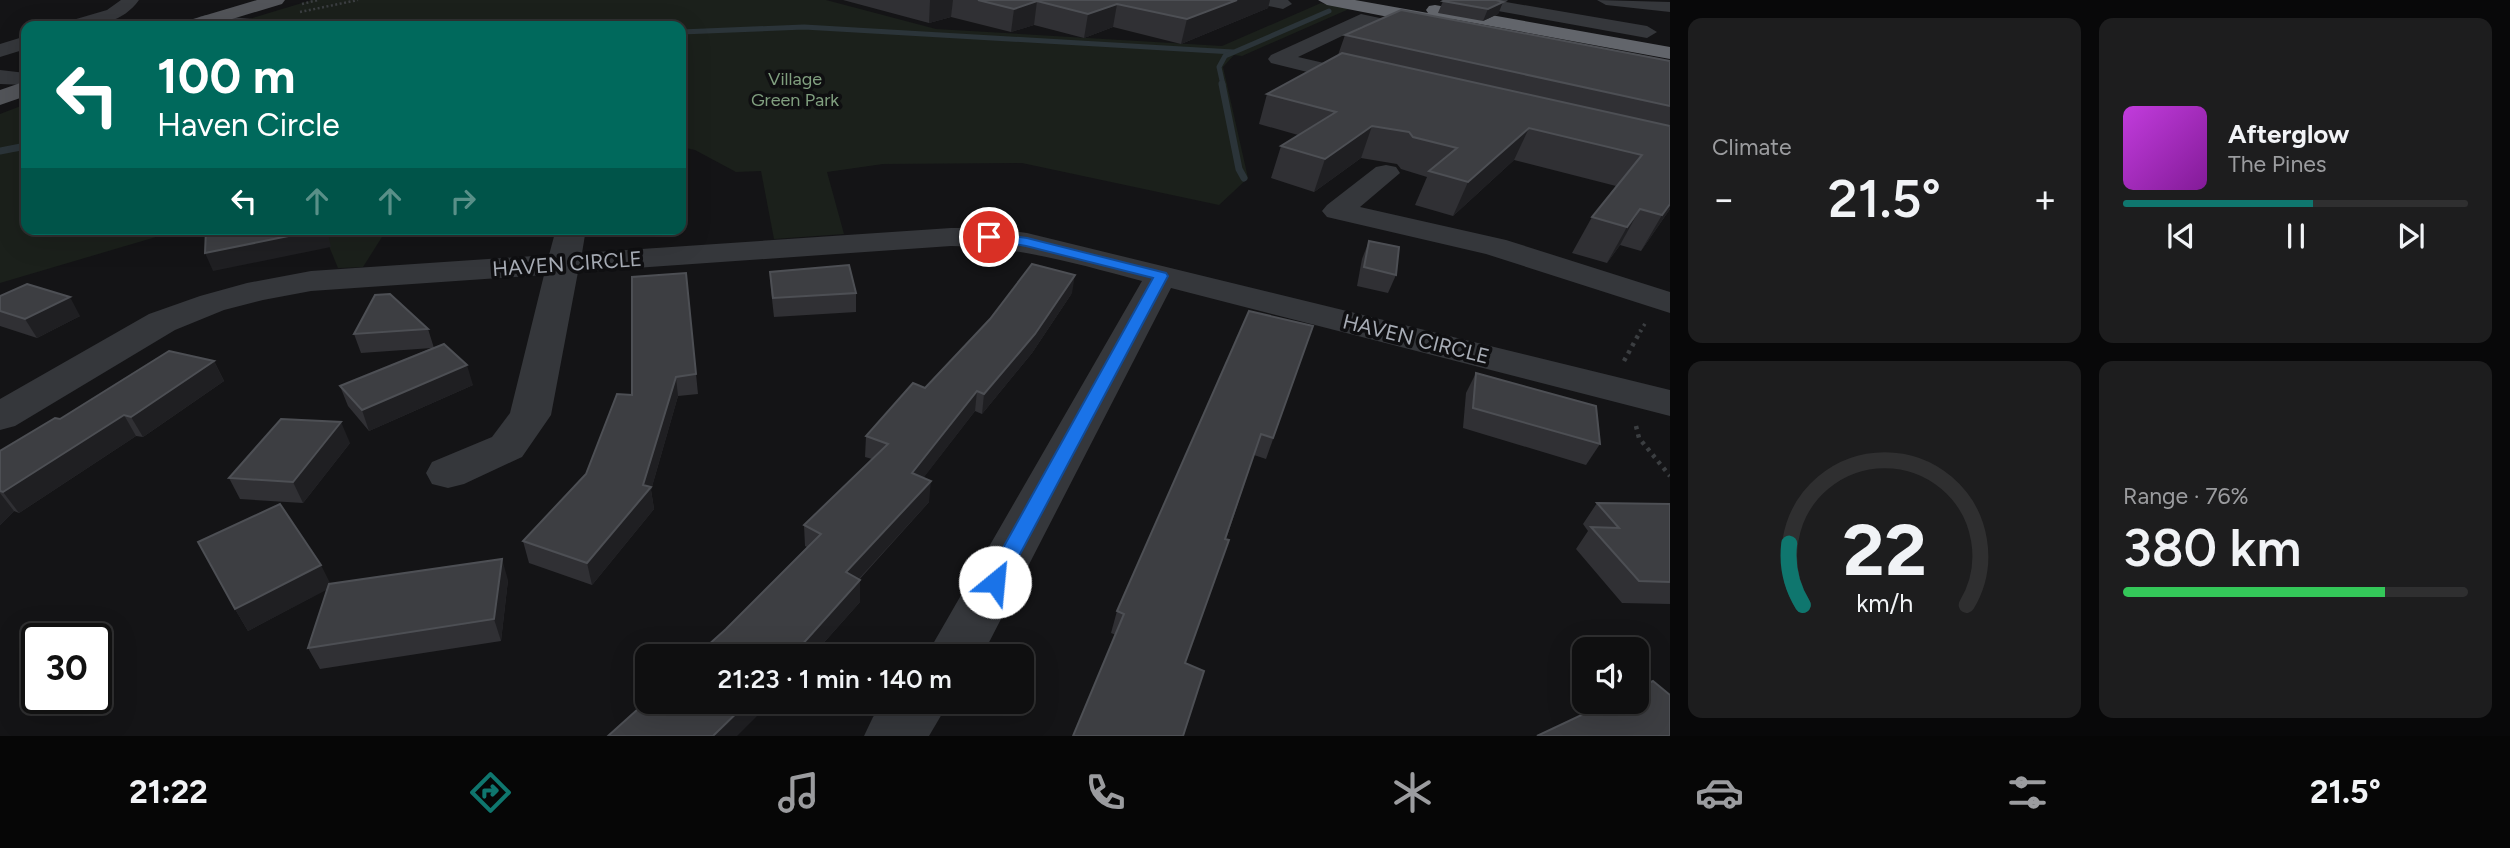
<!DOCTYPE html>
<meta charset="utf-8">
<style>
:root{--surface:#0f0f10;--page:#1d1d1e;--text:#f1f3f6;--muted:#9b9c9f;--line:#2f2f30;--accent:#0f766e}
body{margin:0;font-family:Figtree,sans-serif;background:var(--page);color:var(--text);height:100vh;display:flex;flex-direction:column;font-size:26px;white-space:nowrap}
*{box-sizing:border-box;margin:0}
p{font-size:23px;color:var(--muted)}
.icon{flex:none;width:38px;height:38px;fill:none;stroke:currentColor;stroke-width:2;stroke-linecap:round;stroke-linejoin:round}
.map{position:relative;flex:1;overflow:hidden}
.side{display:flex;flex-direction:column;gap:18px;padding:18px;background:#080809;width:840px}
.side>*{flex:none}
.top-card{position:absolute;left:21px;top:21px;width:665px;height:214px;border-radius:14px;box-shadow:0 7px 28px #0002,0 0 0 2px var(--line);background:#00695c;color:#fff;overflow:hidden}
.fabs{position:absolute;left:1572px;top:637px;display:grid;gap:14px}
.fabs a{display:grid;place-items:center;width:77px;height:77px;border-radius:14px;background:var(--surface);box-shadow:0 7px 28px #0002,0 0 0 2px var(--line);font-size:35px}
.speed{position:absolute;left:21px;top:623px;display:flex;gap:14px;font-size:35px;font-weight:700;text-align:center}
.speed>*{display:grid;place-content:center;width:91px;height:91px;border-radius:50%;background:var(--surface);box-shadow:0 7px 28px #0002,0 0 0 2px var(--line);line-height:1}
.speed .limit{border:4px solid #111;border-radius:10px;background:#fff;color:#111}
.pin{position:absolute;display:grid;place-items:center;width:60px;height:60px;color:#fff;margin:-30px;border:4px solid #fff;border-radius:50%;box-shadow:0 2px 7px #0007}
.me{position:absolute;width:77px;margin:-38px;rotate:28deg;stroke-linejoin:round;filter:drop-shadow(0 0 5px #0008)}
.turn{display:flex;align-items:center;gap:24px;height:147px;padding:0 21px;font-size:32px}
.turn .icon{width:91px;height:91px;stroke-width:2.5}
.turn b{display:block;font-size:49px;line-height:60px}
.lanes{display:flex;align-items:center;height:66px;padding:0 21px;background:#0003;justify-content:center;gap:35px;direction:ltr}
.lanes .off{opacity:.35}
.big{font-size:52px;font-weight:600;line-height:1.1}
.side .card{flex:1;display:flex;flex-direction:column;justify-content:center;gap:10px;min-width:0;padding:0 24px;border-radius:14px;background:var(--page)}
.side .dial{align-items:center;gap:0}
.dial svg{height:182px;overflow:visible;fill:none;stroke:var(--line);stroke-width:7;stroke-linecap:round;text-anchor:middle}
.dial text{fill:var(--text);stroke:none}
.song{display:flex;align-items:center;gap:21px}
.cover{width:84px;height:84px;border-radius:10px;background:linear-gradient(135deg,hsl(290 70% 55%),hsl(290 70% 35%))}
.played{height:7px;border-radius:4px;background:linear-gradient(90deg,var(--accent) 55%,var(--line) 55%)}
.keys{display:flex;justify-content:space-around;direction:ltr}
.heat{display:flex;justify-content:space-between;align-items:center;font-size:38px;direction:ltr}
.charge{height:10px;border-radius:5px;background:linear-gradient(90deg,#34c759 76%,var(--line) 0)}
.side .tiles{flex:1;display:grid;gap:18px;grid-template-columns:repeat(2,1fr)}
.trip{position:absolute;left:635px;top:644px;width:399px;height:70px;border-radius:14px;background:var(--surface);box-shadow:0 7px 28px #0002,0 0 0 2px var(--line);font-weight:600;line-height:70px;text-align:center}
.tab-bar{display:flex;height:112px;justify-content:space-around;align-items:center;background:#060606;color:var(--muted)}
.tab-bar .icon{width:49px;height:49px}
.tab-bar .on{color:var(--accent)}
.tab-bar b{font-size:32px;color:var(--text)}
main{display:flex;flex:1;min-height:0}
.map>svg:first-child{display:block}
</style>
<main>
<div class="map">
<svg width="1670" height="736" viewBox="0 0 1670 736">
<rect width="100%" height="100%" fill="#141416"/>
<g fill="#1b201b">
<polygon points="312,0 826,0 936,29 1222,46 1321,3 1349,9 1242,56 1234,55 1223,67 1248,178 1219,205 1022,163 883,164 827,172 844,234 774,239 761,171 736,172 695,150 681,147 681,26 226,26"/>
<polygon points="26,104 26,229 183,229 0,283 0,114"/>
<polygon points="322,229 387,229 363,267 338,268"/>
</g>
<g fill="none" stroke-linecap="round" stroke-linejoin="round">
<g stroke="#2b3439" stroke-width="5">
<polyline points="476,22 492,26"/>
<polyline points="681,32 804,27 1233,52"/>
<polyline points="1223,85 1219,67 1225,56 1329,11"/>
</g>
<g stroke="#2b3439" stroke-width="7">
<polyline points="1222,84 1239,169 1244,178"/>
<polyline points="0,151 26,146"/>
</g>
<g stroke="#3b3e41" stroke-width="2.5" stroke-dasharray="2 2.5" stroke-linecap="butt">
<polyline points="302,4 318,0"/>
<polyline points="300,12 358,0"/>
</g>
<polyline stroke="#3b3e41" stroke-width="3.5" stroke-dasharray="2.5 4.5" stroke-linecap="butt" points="1640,332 1646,322"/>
<g stroke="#3b3e41" stroke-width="4.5" stroke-dasharray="3.5 5" stroke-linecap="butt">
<polyline points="1624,361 1641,330"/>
<polyline points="1636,426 1639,438 1670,476"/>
</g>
<g fill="#35373b" fill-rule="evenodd">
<path d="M121,0h18c-18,25 -47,27 -75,26l2,-4 41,-12z"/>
<polygon points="1256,0 1288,0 1292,4 1283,9 1259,4"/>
<polygon points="1488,0 1508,0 1506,2 1647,26 1657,32 1647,38 1498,11 1492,10"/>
<polygon points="1597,0 1670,2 1670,12 1606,5"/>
<polygon points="1361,14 1431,29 1434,33 1424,39 1363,26 1298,57 1376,75 1379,80 1376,85 1368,87 1271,63 1268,59 1271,55"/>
<polygon points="206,15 266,20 275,26 199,25 197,21 199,17"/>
<polygon points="26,36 26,49 0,57 0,44"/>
<polygon points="0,70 26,73 26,85 0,84"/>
<polygon points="1386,165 1396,167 1400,173 1360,207 1506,240 1670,292 1670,313 1486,254 1327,217 1322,211 1327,205 1376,167"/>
<path d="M951,228h38l38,5 643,157v26l-499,-128 -189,368h-56l216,-375c-64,-17 -125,-35 -191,-35l-373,26 -27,143 -29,42 -58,27 -16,4 -16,-4 -6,-11 6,-11 60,-25 18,-24 34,-138 -233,16 -48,9 -39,10 -49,20 -160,96 -15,4v-31l149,-85 51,-18 47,-13 64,-12 238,-16 7,-26h30l-4,24z"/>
<polygon points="885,702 949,702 929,736 864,736 873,717"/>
</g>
<g fill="#525459" fill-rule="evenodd">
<polygon points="257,0 285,0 282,4 209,26 181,26 183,22"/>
<polygon points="26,81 26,96 0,105 0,90"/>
</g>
<polygon fill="#62656b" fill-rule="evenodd" points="1318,0 1355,0 1428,13 1426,10 1429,6 1435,5 1670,47 1670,59 1452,19 1454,22 1452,26 1445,28 1327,5"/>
</g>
<g fill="#303034">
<polygon points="843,0 1270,0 1268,8 1181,44 1113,27 1084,38 1034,25 1011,32 951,17 929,23"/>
<polygon points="1443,1 1503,2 1498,14 1483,21 1438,13"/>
<polygon points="1345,35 1670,61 1670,209 1641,251 1620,245 1607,263 1572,253 1592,217 1616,186 1514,160 1453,216 1415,205 1427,177 1401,169 1397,164 1361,158 1314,192 1271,178 1281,146 1298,135 1259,124 1267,94 1338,55"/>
<polygon points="1369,241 1396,275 1388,293 1357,286 1362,259"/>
<polygon points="770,272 856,293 856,312 774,317 771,290"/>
<polygon points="686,273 698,394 678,396 651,490 654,509 592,585 529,563 523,541 586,474 632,395"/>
<polygon points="1072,293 1032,353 982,414 975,411 923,478 929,502 859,580 860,580 860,602 812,656 696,656 726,629 807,547 805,546 804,525 872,459 865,457 866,436"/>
<polygon points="0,296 80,316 37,338 0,326"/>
<polygon points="1313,326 1266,459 1254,455 1185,663 1111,633 1117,611"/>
<polygon points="428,329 434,348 473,385 369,431 348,406 340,386 432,348 361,353 354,334"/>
<polygon points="214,361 224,381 143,437 136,436 19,513 14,511 0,525 0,451 60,419"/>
<polygon points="1476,373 1600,444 1586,465 1463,428 1466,393"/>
<polygon points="350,443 303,503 240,499 229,478"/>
<polygon points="1597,503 1670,504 1670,604 1622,603 1576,549 1588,531 1583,524"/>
<polygon points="508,580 501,641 320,669 308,648 327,589 248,631 235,609 330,584"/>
</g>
<g fill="#1f1f22">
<polygon points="930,0 953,0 951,17 929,23"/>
<polygon points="1237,0 1270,0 1268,8 1181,44 1187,19"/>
<polygon points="1037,1 1034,25 1011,32 1014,9"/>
<polygon points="1503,2 1498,14 1483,21 1488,9"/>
<polygon points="1117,4 1113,27 1084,38 1088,14"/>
<polygon points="1372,126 1361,158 1314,192 1325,159"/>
<polygon points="1529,128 1514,160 1453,216 1468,182"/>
<polygon points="1670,204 1670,209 1641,251 1662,215"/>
<polygon points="1640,209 1620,245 1607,263 1627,227"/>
<polygon points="323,229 327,229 331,247 213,271 205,253"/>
<polygon points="1075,275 1072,293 1032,353 982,414 984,394"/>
<polygon points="70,297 80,316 37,338 25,319"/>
<polygon points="214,361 224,381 143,437 131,417"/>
<polygon points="467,365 473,385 369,431 362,410"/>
<polygon points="676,377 678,396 651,490 654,509 592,585 587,563 643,485"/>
<polygon points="977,391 975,411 911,494 912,473"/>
<polygon points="124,415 136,436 19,513 3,492"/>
<polygon points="341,422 350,443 303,503 293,482"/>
<polygon points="931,481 929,502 845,594 846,572"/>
<polygon points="0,493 14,511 0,525"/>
<polygon points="502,559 508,580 501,641 494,619"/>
<polygon points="321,565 332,587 248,631 235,609"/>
<polygon points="860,580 860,602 812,656 792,656"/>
<polygon points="748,702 771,702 737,736 713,736"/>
</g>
<g fill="#3d3e42" stroke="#4d4f54" stroke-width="2">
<polygon points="978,0 1237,0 1187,19 1117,4 1088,14 1037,1 1014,9"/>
<polygon points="1445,0 1496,0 1503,2 1488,9 1443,1"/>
<polygon points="1401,10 1670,61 1670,106 1345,35"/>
<polygon points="1342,53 1670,126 1670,204 1662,215 1640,209 1627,227 1592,217 1642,155 1529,128 1468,182 1429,171 1457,148 1413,137 1409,132 1372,126 1325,159 1281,146 1336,112 1267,94"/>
<polygon points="206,229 323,229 205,253"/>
<polygon points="1369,241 1399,247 1396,275 1364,267"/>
<polygon points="1032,264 1075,275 1035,334 984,394 977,391 912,473 931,481 846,572 860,580 792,656 696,656 726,629 821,534 804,525 888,444 866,436 913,383 925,388 990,319"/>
<polygon points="849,265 856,293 773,298 770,272"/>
<polygon points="686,273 696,374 676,377 643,485 651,487 587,563 523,541 586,474 617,394 632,395 632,277"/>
<polygon points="27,284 70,297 25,319 0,311 0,296"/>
<polygon points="390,294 428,329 354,334 375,295"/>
<polygon points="1249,311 1313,326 1273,438 1261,434 1225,539 1229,540 1185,663 1204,671 1183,736 1073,736 1124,614 1117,611"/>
<polygon points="444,344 467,365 362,410 340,386"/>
<polygon points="169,351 214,361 131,417 124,415 3,492 0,491 0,451 55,418 60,419"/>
<polygon points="1476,373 1596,406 1600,444 1473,408"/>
<polygon points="281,419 341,422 293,482 229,478"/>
<polygon points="1597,503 1670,504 1670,582 1639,581 1591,527 1619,528"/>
<polygon points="280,504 321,565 235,609 198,542"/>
<polygon points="502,559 494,619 308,648 329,584"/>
<polygon points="1653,681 1670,695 1670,736 1537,736 1609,702 1636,702 1636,689"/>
<polygon points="648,700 648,702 748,702 713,736 608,736"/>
</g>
<polygon fill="#1a73e8" stroke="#114b97" stroke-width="2" points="989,233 1027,238 1166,273 1168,276 1002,588 995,591 987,588 984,582 1153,278 1026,246 984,239 984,234"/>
<g text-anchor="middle" stroke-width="7" stroke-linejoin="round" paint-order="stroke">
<g font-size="18" fill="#809f7f" stroke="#0f0f11">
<text x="795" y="85">Village<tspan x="795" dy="21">Green Park</tspan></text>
</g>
<g font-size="21" fill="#a7acb5" stroke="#0f0f11">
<text transform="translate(567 264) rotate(-4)" y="7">HAVEN CIRCLE</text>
<text transform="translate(1416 339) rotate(14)" y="7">HAVEN CIRCLE</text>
</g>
</g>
</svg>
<div class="fabs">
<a><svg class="icon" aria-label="sound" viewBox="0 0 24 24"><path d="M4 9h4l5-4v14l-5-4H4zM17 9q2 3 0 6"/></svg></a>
</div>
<div class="speed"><div class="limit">30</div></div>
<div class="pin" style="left:989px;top:237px;background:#d93025"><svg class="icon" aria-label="arrive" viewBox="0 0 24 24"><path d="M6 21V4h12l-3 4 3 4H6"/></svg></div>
<svg class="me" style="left:995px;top:582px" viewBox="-20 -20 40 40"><circle r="19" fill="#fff"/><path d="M0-13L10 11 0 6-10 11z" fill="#1a73e8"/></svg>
<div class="trip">21:23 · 1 min · 140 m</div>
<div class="top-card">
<div class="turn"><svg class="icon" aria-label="left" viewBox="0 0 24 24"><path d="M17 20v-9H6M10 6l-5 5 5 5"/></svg><div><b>100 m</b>Haven Circle</div></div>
<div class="lanes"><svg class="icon" aria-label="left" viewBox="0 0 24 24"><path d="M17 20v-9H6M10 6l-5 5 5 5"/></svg><svg class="icon off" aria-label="ahead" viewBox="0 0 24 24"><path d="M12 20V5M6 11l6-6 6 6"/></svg><svg class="icon off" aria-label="ahead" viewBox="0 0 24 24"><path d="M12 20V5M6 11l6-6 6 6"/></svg><svg class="icon off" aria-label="right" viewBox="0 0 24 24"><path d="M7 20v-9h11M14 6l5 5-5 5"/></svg></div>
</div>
</div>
<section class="side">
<div class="tiles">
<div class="card"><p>Climate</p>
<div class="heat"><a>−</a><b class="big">21.5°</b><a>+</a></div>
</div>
<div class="card">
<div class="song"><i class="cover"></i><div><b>Afterglow</b><p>The Pines</p></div></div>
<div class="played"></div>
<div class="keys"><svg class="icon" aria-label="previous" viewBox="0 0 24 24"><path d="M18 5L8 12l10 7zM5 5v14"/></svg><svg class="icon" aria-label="pause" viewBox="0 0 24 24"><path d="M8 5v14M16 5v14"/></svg><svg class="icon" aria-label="next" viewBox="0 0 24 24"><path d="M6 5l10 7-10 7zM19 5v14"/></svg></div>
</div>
<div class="card dial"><svg viewBox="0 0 100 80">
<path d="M14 69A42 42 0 1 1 86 69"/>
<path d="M14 69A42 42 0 0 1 8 42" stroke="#0f766e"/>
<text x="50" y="56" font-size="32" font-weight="700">22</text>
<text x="50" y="72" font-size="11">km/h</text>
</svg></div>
<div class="card"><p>Range · 76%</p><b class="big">380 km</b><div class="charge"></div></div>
</div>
</section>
</main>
<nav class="tab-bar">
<b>21:22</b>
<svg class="icon on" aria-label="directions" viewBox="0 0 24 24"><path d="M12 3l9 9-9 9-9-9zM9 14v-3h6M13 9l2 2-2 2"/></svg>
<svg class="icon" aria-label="music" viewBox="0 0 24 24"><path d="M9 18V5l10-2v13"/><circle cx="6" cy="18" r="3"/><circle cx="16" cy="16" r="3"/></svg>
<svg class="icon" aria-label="phone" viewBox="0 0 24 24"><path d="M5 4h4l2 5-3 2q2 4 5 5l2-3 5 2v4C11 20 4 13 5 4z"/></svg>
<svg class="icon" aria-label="climate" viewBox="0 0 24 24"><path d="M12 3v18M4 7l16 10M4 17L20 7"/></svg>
<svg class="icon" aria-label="car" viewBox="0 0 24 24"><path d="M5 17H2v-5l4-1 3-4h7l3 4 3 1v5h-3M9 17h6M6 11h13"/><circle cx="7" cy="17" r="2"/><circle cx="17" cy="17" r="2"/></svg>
<svg class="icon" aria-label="filters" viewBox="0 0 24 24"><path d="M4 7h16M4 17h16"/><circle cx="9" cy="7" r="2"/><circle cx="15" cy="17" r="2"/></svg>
<b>21.5°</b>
</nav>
